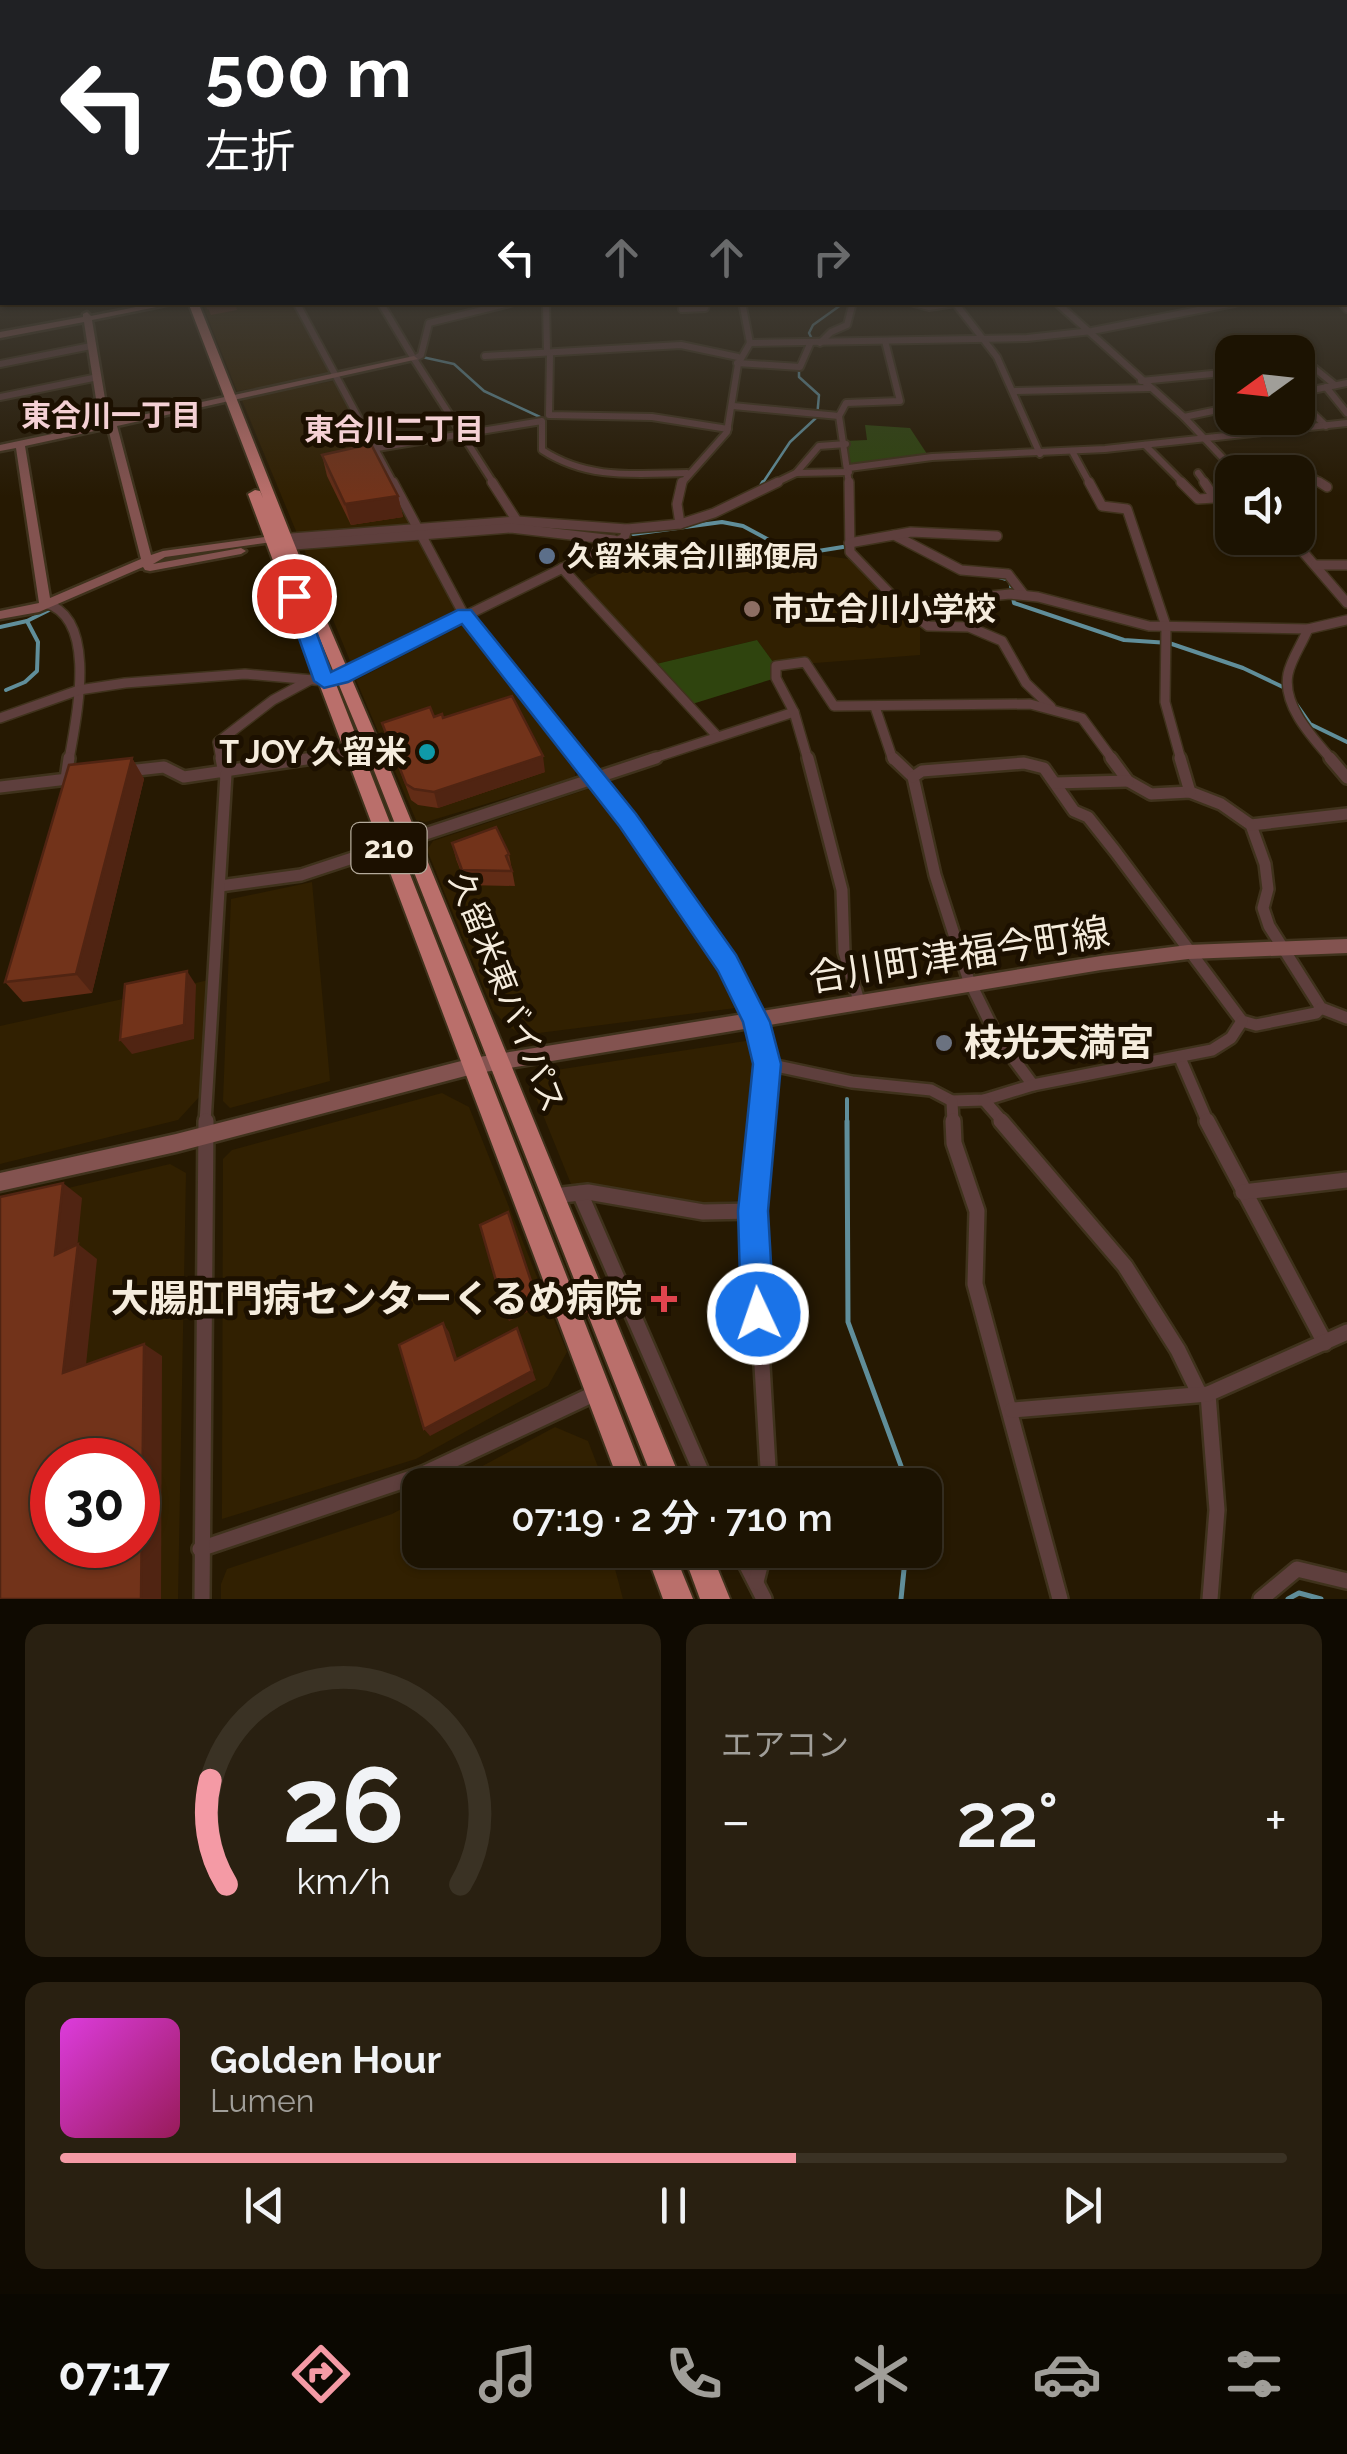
<!DOCTYPE html>
<html lang="ja">
<meta charset="utf-8">
<style>
:root{--surface:#1c1302;--page:#292011;--text:#f1f3f6;--muted:#a09e99;--line:#3a3224;--accent:#f49aa5}
body{margin:0;font-family:Raleway,"Noto Sans JP",sans-serif;background:var(--page);color:var(--text);height:100vh;display:flex;flex-direction:column;font-size:38px;white-space:nowrap}
*{box-sizing:border-box;margin:0}
p{font-size:32px;color:var(--muted)}
.icon{flex:none;width:55px;height:55px;fill:none;stroke:currentColor;stroke-width:2;stroke-linecap:round;stroke-linejoin:round}
.map{position:relative;height:1599px;overflow:hidden}
.panel{display:flex;flex-direction:column;gap:25px;padding:25px;background:#0f0a01;flex:1}
.panel>*{flex:none}
.guide{position:absolute;left:0px;top:0px;width:1348px;height:305px;box-shadow:0 2px 8px #0004,0 0 0 2px var(--line);background:#202124;color:#fff;overflow:hidden}
.needle{width:65px;rotate:255deg}
.controls{position:absolute;left:1215px;top:335px;display:grid;gap:20px}
.controls a{display:grid;place-items:center;width:100px;height:100px;border-radius:20px;background:var(--surface);box-shadow:0 2px 8px #0004,0 0 0 2px var(--line);font-size:50px}
.speed{position:absolute;left:30px;top:1438px;display:flex;gap:20px;font-size:50px;font-weight:700;text-align:center}
.speed>*{display:grid;place-content:center;width:130px;height:130px;border-radius:50%;background:var(--surface);box-shadow:0 2px 8px #0004,0 0 0 2px var(--line);line-height:1}
.speed .limit{border:15px solid #d22;background:#fff;color:#111}
.pin{position:absolute;display:grid;place-items:center;width:85px;height:85px;color:#fff;margin:-42px;border:5px solid #fff;border-radius:50%;box-shadow:0 2px 10px #0007}
.me{position:absolute;width:110px;margin:-55px;rotate:357deg;stroke-linejoin:round;filter:drop-shadow(0 0 8px #0008)}
.turn{display:flex;align-items:center;gap:35px;height:210px;padding:0 40px;font-size:45px}
.turn .icon{width:130px;height:130px;stroke-width:2.5}
.turn b{display:block;font-size:70px;line-height:85px}
.lanes{display:flex;align-items:center;height:95px;padding:0 40px;background:#0003;justify-content:center;gap:50px;direction:ltr}
.lanes .off{opacity:.35}
.big{font-size:75px;font-weight:600;line-height:1.1}
.panel .card{flex:1;display:flex;flex-direction:column;justify-content:center;gap:15px;min-width:0;padding:0 35px;border-radius:20px;background:var(--page)}
.panel .dial{align-items:center;gap:0}
.dial svg{height:260px;overflow:visible;fill:none;stroke:var(--line);stroke-width:7;stroke-linecap:round;text-anchor:middle}
.dial text{fill:var(--text);stroke:none}
.song{display:flex;align-items:center;gap:30px}
.cover{width:120px;height:120px;border-radius:15px;background:linear-gradient(135deg,hsl(300 70% 55%),hsl(330 70% 35%))}
.played{height:10px;border-radius:5px;background:linear-gradient(90deg,var(--accent) 60%,var(--line) 60%)}
.keys{display:flex;justify-content:space-around;direction:ltr}
.heat{display:flex;justify-content:space-between;align-items:center;font-size:55px;direction:ltr}
.panel .tiles{flex:1;display:grid;gap:25px;grid-template-columns:1fr 1fr}
.card:last-child{grid-column:span 2}
.trip{position:absolute;left:402px;top:1468px;width:540px;height:100px;border-radius:20px;background:var(--surface);box-shadow:0 2px 8px #0004,0 0 0 2px var(--line);font-weight:600;line-height:100px;text-align:center}
.tab-bar{display:flex;height:160px;justify-content:space-around;align-items:center;background:#0b0801;color:var(--muted)}
.tab-bar .icon{width:70px;height:70px}
.tab-bar .on{color:var(--accent)}
.tab-bar b{font-size:45px;color:var(--text)}
.map>svg:first-child{display:block}
</style>
<div class="map">
<svg width="1347" height="1599" viewBox="0 0 1347 1599">
<rect width="100%" height="100%" fill="#261902"/>
<g fill="#312001" fill-rule="evenodd">
<polygon points="202,303 294,303 332,376 237,391"/>
<polygon points="333,381 413,525 298,536 241,398"/>
<polygon points="421,536 461,615 353,668 303,547"/>
<polygon points="770,548 849,559 920,623 920,655 776,666 757,640 652,665 580,583 638,555"/>
<polygon points="463,625 575,771 575,777 426,822 416,820 356,680"/>
<polygon points="591,788 718,958 731,983 736,1008 523,1035 507,1026 493,1010 427,850 433,841"/>
<polygon points="312,882 330,1081 230,1108 223,1101 231,899"/>
<polygon points="209,980 200,1096 178,1120 0,1164 0,1026"/>
<polygon points="752,1040 758,1060 743,1200 677,1206 571,1184 535,1095 534,1084 543,1072"/>
<polygon points="442,1093 469,1107 567,1352 548,1386 416,1459 222,1519 223,1159 232,1150"/>
<path d="M170,1164l16,9 -8,426h-178v-395zM52,1460h86v85h-86z"/>
<polygon points="555,1427 588,1441 605,1485 447,1485"/>
<polygon points="420,1499 420,1550 610,1550 623,1599 221,1599 221,1584 227,1569 392,1514"/>
</g>
<g fill="#2f440e">
<polygon points="865,425 910,428 929,457 849,468 845,441 867,440"/>
<polygon points="757,640 776,666 776,678 689,705 652,665"/>
</g>
<g fill="none" stroke-linecap="round" stroke-linejoin="round">
<g stroke="#608e9a" stroke-width="2.5">
<polyline points="813,341 809,333 813,325 845,302"/>
<polyline points="422,357 454,364 484,391 540,417"/>
<polyline points="762,484 790,442 817,417 819,395 799,377 799,367"/>
</g>
<g stroke="#608e9a" stroke-width="4">
<polyline points="760,487 763,482"/>
<polyline points="538,527 563,529"/>
<polyline points="633,534 722,522 743,526 786,549 818,551 849,546"/>
<polyline points="999,577 1010,580 1014,603 1124,640 1169,643 1243,668 1285,688"/>
<polyline points="0,627 27,621 49,610"/>
<polyline points="6,690 25,682 37,671 38,642 27,621"/>
<polyline points="1296,704 1310,724 1347,742"/>
<polyline points="847,1099 847,1123"/>
</g>
<g stroke="#608e9a" stroke-width="5">
<polyline points="847,1121 848,1322 908,1485"/>
<polyline points="901,1599 906,1550"/>
<polyline points="1288,1599 1299,1593 1321,1599"/>
</g>
<g stroke="#3f321c" stroke-width="10">
<g id="street-far3">
<polyline points="296,302 394,484"/>
<polyline points="380,302 414,359 421,355 429,323 514,302"/>
<polyline points="546,302 547,352"/>
<polyline points="742,302 750,343"/>
<polyline points="910,302 929,307 955,303 997,357 1040,454"/>
<polyline points="1056,302 1184,417 1236,472"/>
<polyline points="1341,302 1347,309"/>
<polyline points="682,309 705,308 707,302"/>
<polyline points="750,343 1027,338 1092,331 1239,302"/>
<polyline points="820,343 831,332 847,325 853,302"/>
<polyline points="1250,348 1255,352"/>
<polyline points="550,354 549,415 652,417 728,429"/>
<polyline points="1223,355 1232,362"/>
<polyline points="1298,355 1335,385"/>
<polyline points="485,356 681,345 738,357"/>
<polyline points="414,359 494,484"/>
<polyline points="737,363 800,367 810,344"/>
<polyline points="0,364 91,346"/>
<polyline points="1141,381 1232,372"/>
<polyline points="1326,387 1347,413"/>
<polyline points="1015,391 1150,388"/>
<polyline points="1298,393 1347,383"/>
<polyline points="0,397 98,377"/>
<polyline points="1298,399 1326,426"/>
<polyline points="733,406 839,416 846,403 900,401 885,341"/>
<polyline points="839,416 849,484"/>
<polyline points="1184,417 1232,407"/>
<polyline points="1145,445 1184,484"/>
<path d="M377,448l165,-27v29c46,30 92,24 145,23"/>
<polyline points="1072,451 1090,484"/>
<polyline points="1230,467 1293,465 1323,484"/>
<polyline points="849,468 932,457 1105,449 1347,423"/>
<polyline points="796,473 819,446 846,444"/>
<polyline points="1198,473 1206,484"/>
<polyline points="681,484 727,432 738,364 750,343"/>
<polyline points="773,484 796,473 849,472"/>
</g>
</g>
<g stroke="#3f321c" stroke-width="12">
<g id="street-far2">
<polyline points="393,482 464,615 580,760"/>
<polyline points="492,482 517,521"/>
<polyline points="849,482 850,552 901,605 928,626 969,627 1002,641 1026,683 1051,707"/>
<polyline points="1089,482 1102,506 1127,509 1166,626 1165,702 1181,760"/>
<polyline points="1181,482 1198,499 1215,498 1204,482"/>
<polyline points="1319,482 1327,487"/>
<polyline points="680,524 677,504 682,482"/>
<polyline points="894,535 961,570 1008,574 1024,595"/>
<polyline points="1291,538 1347,603"/>
<polyline points="278,539 517,521 627,529 680,524 714,513 778,482"/>
<polyline points="849,543 911,532 997,536"/>
<polyline points="282,546 511,528 614,540"/>
<polyline points="1316,565 1347,565"/>
<polyline points="562,568 717,736"/>
<path d="M45,603c54,15 31,115 24,157"/>
<polyline points="901,605 1010,594 1038,597 1149,626 1308,629 1347,620"/>
<path d="M1308,629c-6,15 -17,30 -20,45 -6,32 25,64 44,86"/>
<polyline points="875,707 893,760"/>
<polyline points="0,718 79,690 125,683 245,674 325,681 341,677 624,538 627,529"/>
<polyline points="221,760 218,742 273,700 310,680"/>
<polyline points="297,760 352,752"/>
<polyline points="648,760 794,712"/>
<polyline points="808,760 794,712 776,678 776,666 805,662 834,706 1030,704 1082,718 1113,760"/>
</g>
</g>
<g stroke="#3f321c" stroke-width="16">
<g id="street-far1">
<polyline points="221,758 224,774"/>
<path d="M578,758c56,70 177,217 188,304 3,19 -3,42 -5,61"/>
<polyline points="808,758 842,890 844,952 860,1004"/>
<polyline points="893,758 913,777 935,875 968,978 996,1035 1033,1085"/>
<polyline points="1111,758 1128,781 1151,794 1190,792 1221,804 1251,825 1265,864 1268,889 1263,908 1269,926 1321,1008 1347,1018"/>
<polyline points="1180,758 1190,792"/>
<polyline points="1330,758 1347,778"/>
<polyline points="128,771 164,767 184,777 313,758"/>
<polyline points="913,777 922,771 1024,763 1044,768 1074,811 1088,817 1115,851 1242,1021 1256,1025 1316,1013 1321,1008"/>
<polyline points="66,779 69,758"/>
<polyline points="1055,783 1128,781"/>
<polyline points="0,787 76,778"/>
<polyline points="1251,825 1347,814"/>
<polyline points="220,886 301,875 656,758"/>
<polyline points="1180,1058 1208,1123"/>
<polyline points="767,1064 852,1082 931,1090 952,1101 984,1100 1033,1085 1212,1050 1231,1038 1242,1021"/>
<polyline points="984,1100 1004,1123"/>
<polyline points="952,1101 953,1123"/>
<polyline points="205,1123 226,774"/>
</g>
</g>
<g stroke="#3f321c" stroke-width="20">
<g id="street">
<polyline points="762,1121 753,1211 769,1485"/>
<polyline points="953,1121 954,1143 977,1211 975,1284 1060,1599"/>
<polyline points="1001,1121 1125,1266 1178,1350 1199,1393"/>
<polyline points="1207,1121 1325,1343"/>
<polyline points="1243,1192 1347,1180"/>
<polyline points="580,1193 707,1485"/>
<polyline points="554,1196 588,1192 703,1212 753,1211"/>
<polyline points="1208,1394 1217,1510 1210,1599"/>
<polyline points="1012,1410 1208,1394 1347,1332"/>
<polyline points="200,1549 423,1474 598,1392"/>
<polyline points="739,1550 764,1599"/>
<polyline points="756,1582 764,1550"/>
<polyline points="202,1599 206,1121"/>
<polyline points="1261,1599 1297,1569 1347,1581"/>
</g>
</g>
<g stroke="#3f321c" stroke-width="5">
<g id="secondary">
<path d="M161,302h20l-89,18 16,97 6,4 300,-65 4,3 -301,67 34,129 12,-4 109,-15 5,3 -5,3 -107,15 -12,7 88,-16 5,3 -5,3 -91,17 -5,-1 -2,-3 -104,45 -39,7v-8l39,-8 -23,-155 -16,3v-6l104,-22 -5,-5 -15,-96 -84,16v-6l83,-15v-3l4,-2 4,4zM108,428l33,131 -91,39 -25,-152z"/>
<polygon points="1347,939 1347,953 1188,959 1101,970 473,1074 176,1152 0,1191 0,1173 176,1134 473,1058 1101,956 1188,945"/>
</g>
</g>
<g stroke="#3f321c" stroke-width="4">
<g id="highway">
<rect x="0" y="276" width="2" height="6"/>
<polygon points="1345,299 1347,299 1347,306 1340,302 1345,302"/>
<polygon points="188,302 198,302 302,563 380,745 683,1485 655,1485 364,745 295,579 648,1485 620,1485 248,494 255,490 260,491 263,498"/>
<polygon points="645,1550 673,1550 693,1599 663,1599"/>
<polygon points="682,1550 710,1550 730,1599 700,1599"/>
</g>
</g>
<use href="#street-far3" stroke="#5e3f3d" stroke-width="6"/>
<use href="#street-far2" stroke="#5e3f3d" stroke-width="9"/>
<use href="#street-far1" stroke="#5e3f3d" stroke-width="11"/>
<use href="#street" stroke="#5e3f3d" stroke-width="15"/>
<use href="#secondary" fill="#835350" fill-rule="evenodd"/>
<use href="#highway" fill="#ba6f6b" fill-rule="evenodd"/>
</g>
<g fill="#622c16">
<polygon points="322,455 398,496 403,517 351,525 327,476"/>
<polygon points="434,717 443,718 545,772 438,808 418,805 411,800 382,723"/>
<polygon points="132,758 144,779 92,993 23,1002 5,982"/>
<polygon points="452,843 509,854 515,886 466,885 456,859"/>
</g>
<g fill="#502412">
<polygon points="235,303 237,310 211,315 208,308"/>
<polygon points="398,496 403,517 351,525 345,504"/>
<polygon points="543,756 545,772 438,808 434,792"/>
<polygon points="132,758 144,779 92,993 76,974"/>
<polygon points="187,971 196,985 194,1039 132,1054 120,1040"/>
<polygon points="63,1183 82,1198 75,1269 55,1255"/>
<polygon points="78,1244 97,1259 84,1384 63,1373"/>
<polygon points="536,1296 540,1306 509,1321 505,1312"/>
<polygon points="443,1323 449,1332 460,1368 455,1360"/>
<polygon points="517,1328 536,1380 430,1436 424,1429"/>
<polygon points="144,1344 162,1356 161,1599 141,1599"/>
</g>
<g fill="#72331a" stroke="#502412" stroke-width="2.5" fill-rule="evenodd">
<polygon points="206,302 235,302 235,303 208,308"/>
<polygon points="371,444 398,496 345,504 322,455"/>
<polygon points="512,696 543,756 434,792 414,789 406,784 382,723 430,707 434,717 442,714 443,718"/>
<polygon points="132,758 76,974 5,982 69,765"/>
<polygon points="496,827 509,854 506,856 512,871 462,870 452,843"/>
<polygon points="187,971 184,1025 120,1040 125,984"/>
<path d="M63,1183l-8,72 23,-11 -15,129 81,-29 -3,255h-141v-402zM52,1460h86v85h-86z"/>
<polygon points="508,1212 536,1296 505,1312 480,1225"/>
<polygon points="443,1323 455,1360 517,1328 532,1371 424,1429 399,1345"/>
</g>
<linearGradient id="sky" x2="0" y2="1"><stop stop-color="#150e01"/><stop offset="0.55" stop-color="#413e39"/><stop offset="1" stop-color="#413e39" stop-opacity="0"/></linearGradient>
<rect width="1347" height="497" fill="url(#sky)"/>
<polygon fill="#1a73e8" stroke="#114b97" stroke-width="2.5" points="294,590 303,596 331,672 458,610 471,610 636,814 736,955 770,1022 781,1064 768,1211 774,1314 769,1325 758,1330 746,1325 741,1314 738,1211 753,1064 743,1022 718,971 620,827 462,624 348,682 324,688 314,681 284,596"/>
<circle fill="#5c6f8a" stroke="#1c1000" stroke-width="4" cx="547" cy="556" r="10"/>
<circle fill="#8d6e63" stroke="#1c1000" stroke-width="4" cx="752" cy="609" r="10"/>
<circle fill="#0f9aa8" stroke="#1c1000" stroke-width="4" cx="427" cy="752" r="10"/>
<circle fill="#6b7280" stroke="#1c1000" stroke-width="4" cx="944" cy="1043" r="10"/>
<path fill="#e0444e" stroke="#1c1000" stroke-width="4" d="M659 1284h10v10h10v10h-10v10h-10v-10h-10v-10h10z"/>
<g text-anchor="middle" stroke-width="10" stroke-linejoin="round" paint-order="stroke">
<g font-size="28" font-weight="bold" fill="#f5ecdd" stroke="#1c1000" text-anchor="start">
<text x="567" y="566">久留米東合川郵便局</text>
</g>
<g font-size="30" font-weight="bold" fill="#f4d0d4" stroke="#1c1000">
<text x="111" y="426">東合川一丁目</text>
<text x="394" y="440">東合川二丁目</text>
</g>
<rect fill="#1c1000" stroke="#b4aa9b" stroke-width="2.5" x="351.5" y="823" width="75" height="50" rx="8"/>
<g font-size="30" font-weight="bold" fill="#f5ecdd">
<text x="389" y="858">210</text>
</g>
<g font-size="32" font-weight="bold" fill="#f5ecdd" stroke="#1c1000" text-anchor="start">
<text x="772" y="620">市立合川小学校</text>
<text x="407" y="763" text-anchor="end">T JOY 久留米</text>
</g>
<g font-size="32" fill="#f5ecdd" stroke="#1c1000">
<text transform="translate(507 992) rotate(68)" y="11">久留米東バイパス</text>
</g>
<g font-size="38" fill="#f5ecdd" stroke="#1c1000">
<text transform="translate(959 955) rotate(-9)" y="13">合川町津福今町線</text>
</g>
<g font-size="38" font-weight="bold" fill="#f5ecdd" stroke="#1c1000" text-anchor="start">
<text x="964" y="1056">枝光天満宮</text>
<text x="642" y="1312" text-anchor="end">大腸肛門病センターくるめ病院</text>
</g>
</g>
</svg>
<div class="controls">
<a><svg class="needle" viewBox="-14 -14 28 28"><path d="M0-13l5 13h-10z" fill="#e53935"/><path d="M0 13l5-13h-10z" fill="#a09e99"/></svg></a>
<a><svg class="icon" aria-label="sound" viewBox="0 0 24 24"><path d="M4 9h4l5-4v14l-5-4H4zM17 9q2 3 0 6"/></svg></a>
</div>
<div class="speed"><div class="limit">30</div></div>
<div class="pin" style="left:294px;top:596px;background:#d93025"><svg class="icon" aria-label="arrive" viewBox="0 0 24 24"><path d="M6 21V4h12l-3 4 3 4H6"/></svg></div>
<svg class="me" style="left:758px;top:1314px" viewBox="-20 -20 40 40"><circle r="17" fill="#1a73e8" stroke="#fff" stroke-width="3"/><path d="M0-11L8 9 0 5-8 9z" fill="#fff"/></svg>
<div class="trip">07:19 · 2 分 · 710 m</div>
<div class="guide">
<div class="turn"><svg class="icon" aria-label="left" viewBox="0 0 24 24"><path d="M17 20v-9H6M10 6l-5 5 5 5"/></svg><div><b>500 m</b>左折</div></div>
<div class="lanes"><svg class="icon" aria-label="left" viewBox="0 0 24 24"><path d="M17 20v-9H6M10 6l-5 5 5 5"/></svg><svg class="icon off" aria-label="ahead" viewBox="0 0 24 24"><path d="M12 20V5M6 11l6-6 6 6"/></svg><svg class="icon off" aria-label="ahead" viewBox="0 0 24 24"><path d="M12 20V5M6 11l6-6 6 6"/></svg><svg class="icon off" aria-label="right" viewBox="0 0 24 24"><path d="M7 20v-9h11M14 6l5 5-5 5"/></svg></div>
</div>
</div>
<section class="panel">
<div class="tiles">
<div class="card dial"><svg viewBox="0 0 100 80">
<path d="M14 69A42 42 0 1 1 86 69"/>
<path d="M14 69A42 42 0 0 1 9 37" stroke="#f49aa5"/>
<text x="50" y="56" font-size="32" font-weight="700">26</text>
<text x="50" y="72" font-size="11">km/h</text>
</svg></div>
<div class="card"><p>エアコン</p>
<div class="heat"><a>−</a><b class="big">22°</b><a>+</a></div>
</div>
<div class="card">
<div class="song"><i class="cover"></i><div><b>Golden Hour</b><p>Lumen</p></div></div>
<div class="played"></div>
<div class="keys"><svg class="icon" aria-label="previous" viewBox="0 0 24 24"><path d="M18 5L8 12l10 7zM5 5v14"/></svg><svg class="icon" aria-label="pause" viewBox="0 0 24 24"><path d="M8 5v14M16 5v14"/></svg><svg class="icon" aria-label="next" viewBox="0 0 24 24"><path d="M6 5l10 7-10 7zM19 5v14"/></svg></div>
</div>
</div>
</section>
<nav class="tab-bar">
<b>07:17</b>
<svg class="icon on" aria-label="directions" viewBox="0 0 24 24"><path d="M12 3l9 9-9 9-9-9zM9 14v-3h6M13 9l2 2-2 2"/></svg>
<svg class="icon" aria-label="music" viewBox="0 0 24 24"><path d="M9 18V5l10-2v13"/><circle cx="6" cy="18" r="3"/><circle cx="16" cy="16" r="3"/></svg>
<svg class="icon" aria-label="phone" viewBox="0 0 24 24"><path d="M5 4h4l2 5-3 2q2 4 5 5l2-3 5 2v4C11 20 4 13 5 4z"/></svg>
<svg class="icon" aria-label="climate" viewBox="0 0 24 24"><path d="M12 3v18M4 7l16 10M4 17L20 7"/></svg>
<svg class="icon" aria-label="car" viewBox="0 0 24 24"><path d="M5 17H2v-5l4-1 3-4h7l3 4 3 1v5h-3M9 17h6M6 11h13"/><circle cx="7" cy="17" r="2"/><circle cx="17" cy="17" r="2"/></svg>
<svg class="icon" aria-label="filters" viewBox="0 0 24 24"><path d="M4 7h16M4 17h16"/><circle cx="9" cy="7" r="2"/><circle cx="15" cy="17" r="2"/></svg>
</nav>
